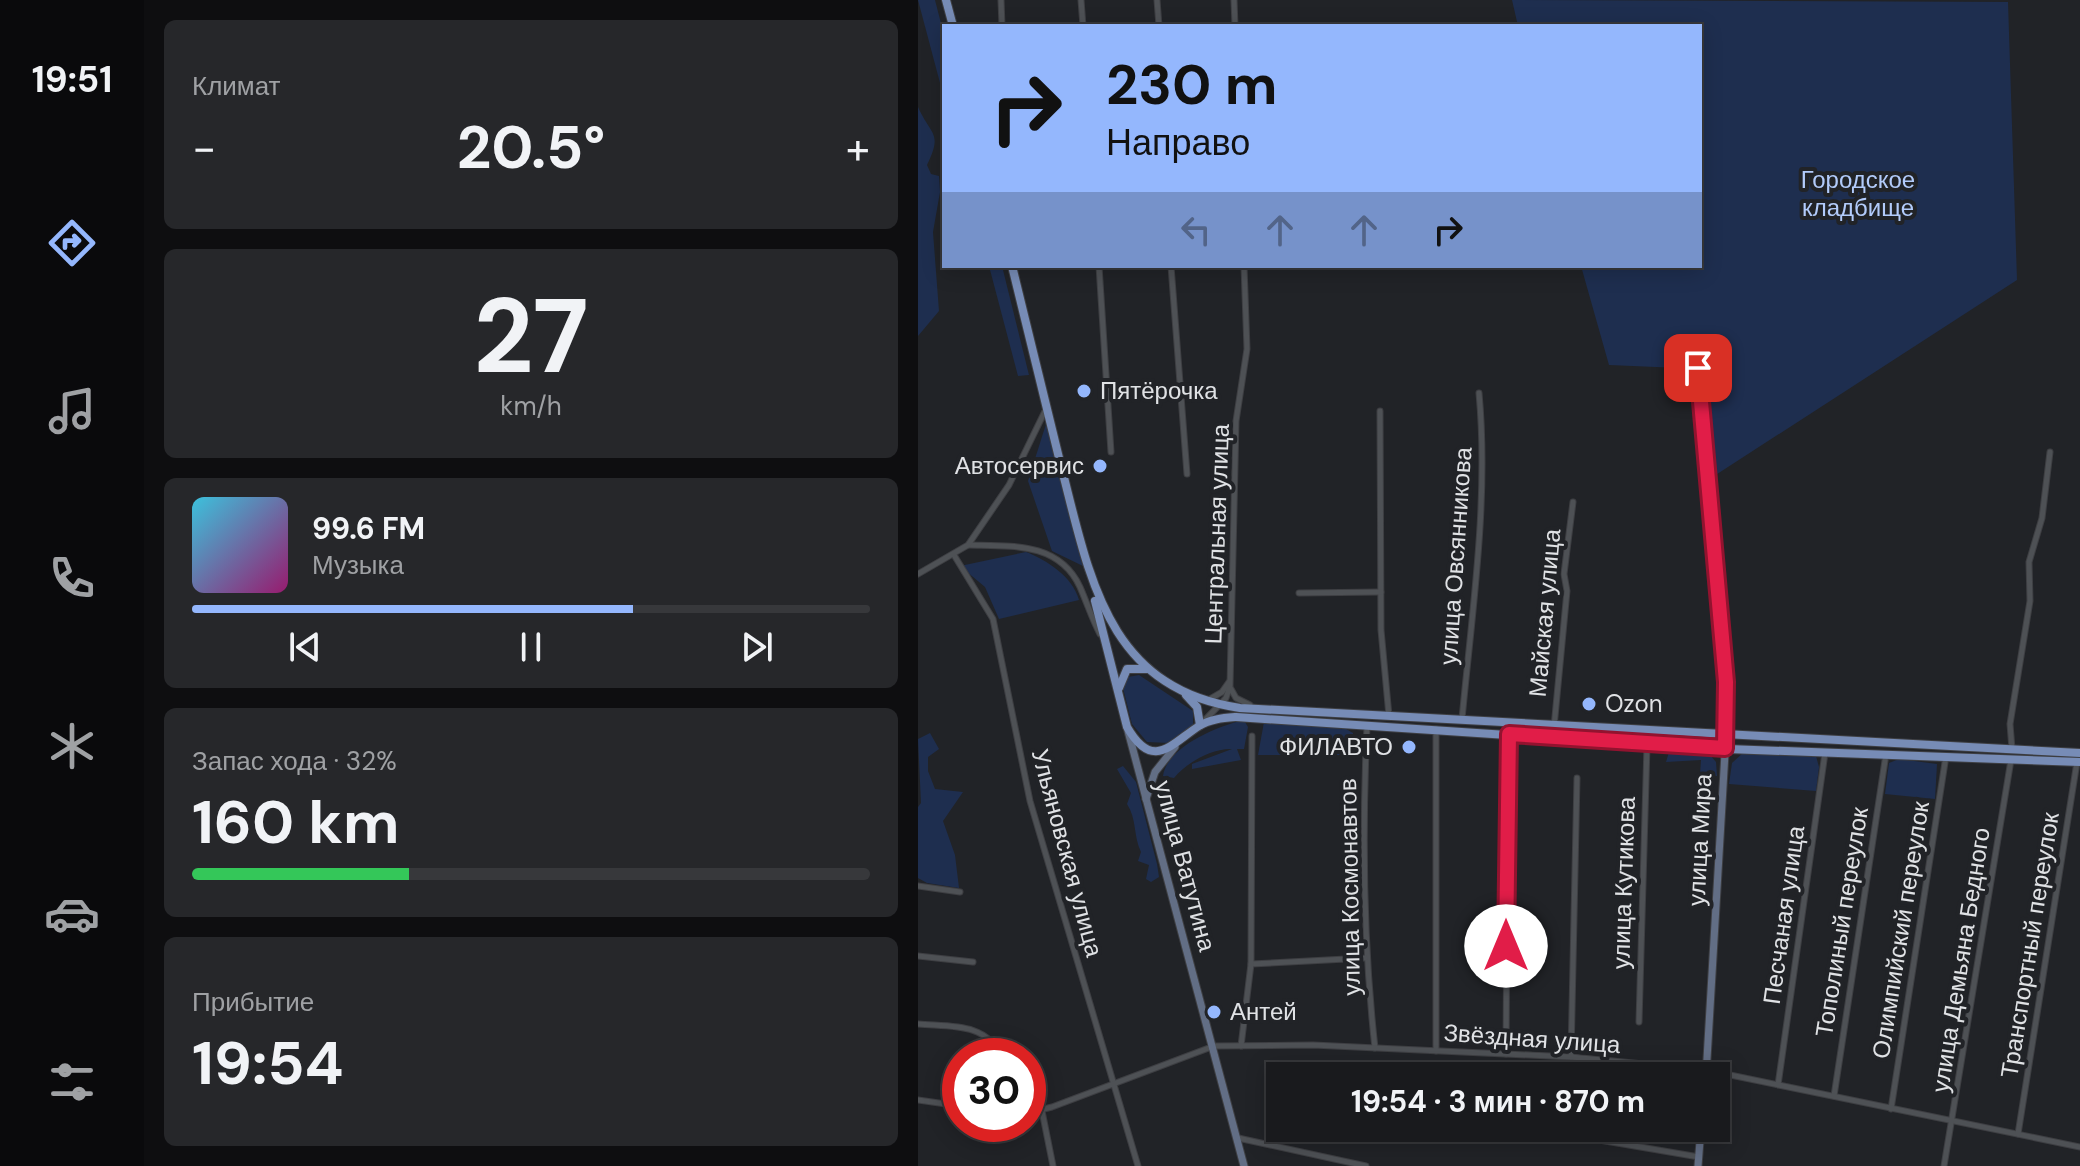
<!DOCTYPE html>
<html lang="ru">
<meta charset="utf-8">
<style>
:root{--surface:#191a1d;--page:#26272a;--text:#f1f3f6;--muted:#9fa1a4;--line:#37383b;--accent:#94b7fd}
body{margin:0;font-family:"DM Sans",sans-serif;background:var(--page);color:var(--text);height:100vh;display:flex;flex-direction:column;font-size:30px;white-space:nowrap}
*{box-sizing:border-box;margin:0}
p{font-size:26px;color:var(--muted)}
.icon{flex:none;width:44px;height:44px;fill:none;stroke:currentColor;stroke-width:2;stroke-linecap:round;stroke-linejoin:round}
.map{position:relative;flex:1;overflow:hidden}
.drawer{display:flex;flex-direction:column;gap:20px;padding:20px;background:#0e0e10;width:774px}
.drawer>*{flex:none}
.guide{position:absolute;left:24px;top:24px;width:760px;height:244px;border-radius:0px;box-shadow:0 4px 20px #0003,0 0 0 2px var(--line);background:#94b7fd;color:#111;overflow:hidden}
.speed{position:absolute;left:24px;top:1038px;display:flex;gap:16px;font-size:40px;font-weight:700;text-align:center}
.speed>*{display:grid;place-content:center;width:104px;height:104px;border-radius:50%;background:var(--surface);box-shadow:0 4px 20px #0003,0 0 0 2px var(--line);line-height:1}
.speed .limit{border:12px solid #d22;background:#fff;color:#111}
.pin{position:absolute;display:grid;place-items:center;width:68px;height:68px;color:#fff;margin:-34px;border-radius:16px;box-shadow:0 4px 12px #0006}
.me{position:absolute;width:88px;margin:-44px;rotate:0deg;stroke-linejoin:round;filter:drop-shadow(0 0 6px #0008)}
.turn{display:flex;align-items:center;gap:28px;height:168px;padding:0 32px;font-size:36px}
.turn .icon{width:104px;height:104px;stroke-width:2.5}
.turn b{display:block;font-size:56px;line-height:68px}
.lanes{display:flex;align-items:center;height:76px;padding:0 32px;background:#0003;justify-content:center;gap:40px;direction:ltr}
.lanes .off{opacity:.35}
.big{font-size:60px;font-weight:700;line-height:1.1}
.drawer .tile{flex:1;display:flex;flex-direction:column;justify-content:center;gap:12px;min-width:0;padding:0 28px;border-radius:12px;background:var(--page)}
.drawer .dial{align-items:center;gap:0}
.dial b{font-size:104px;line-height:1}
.song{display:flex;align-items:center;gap:24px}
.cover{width:96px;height:96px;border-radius:12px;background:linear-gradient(135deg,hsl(190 70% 55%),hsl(320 70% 35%))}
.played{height:8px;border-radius:4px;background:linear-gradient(90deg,var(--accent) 65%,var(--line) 65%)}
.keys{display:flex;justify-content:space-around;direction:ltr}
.heat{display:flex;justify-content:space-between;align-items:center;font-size:44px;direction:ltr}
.charge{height:12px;border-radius:6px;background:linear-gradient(90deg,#34c759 32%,var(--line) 0)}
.trip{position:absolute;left:348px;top:1062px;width:464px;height:80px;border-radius:0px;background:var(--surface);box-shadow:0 4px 20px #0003,0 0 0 2px var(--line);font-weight:700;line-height:80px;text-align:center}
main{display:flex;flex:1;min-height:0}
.tabs{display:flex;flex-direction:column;width:144px;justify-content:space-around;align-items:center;background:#0a0a0c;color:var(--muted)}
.tabs .icon{width:56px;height:56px}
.tabs .selected{color:var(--accent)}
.tabs b{font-size:36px;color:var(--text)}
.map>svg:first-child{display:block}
</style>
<main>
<nav class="tabs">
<b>19:51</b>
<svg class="icon selected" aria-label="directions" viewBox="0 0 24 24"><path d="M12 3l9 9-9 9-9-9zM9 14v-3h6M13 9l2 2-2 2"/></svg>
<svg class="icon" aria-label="music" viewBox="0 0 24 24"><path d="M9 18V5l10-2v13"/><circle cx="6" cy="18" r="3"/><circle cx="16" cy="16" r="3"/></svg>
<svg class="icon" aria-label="phone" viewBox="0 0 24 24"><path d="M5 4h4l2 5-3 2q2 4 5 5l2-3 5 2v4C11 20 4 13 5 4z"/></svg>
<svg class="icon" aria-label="climate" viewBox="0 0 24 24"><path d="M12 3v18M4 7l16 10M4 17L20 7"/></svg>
<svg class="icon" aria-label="car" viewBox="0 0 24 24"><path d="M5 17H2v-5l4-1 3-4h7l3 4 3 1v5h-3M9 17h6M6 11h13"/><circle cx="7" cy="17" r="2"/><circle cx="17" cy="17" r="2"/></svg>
<svg class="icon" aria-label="filters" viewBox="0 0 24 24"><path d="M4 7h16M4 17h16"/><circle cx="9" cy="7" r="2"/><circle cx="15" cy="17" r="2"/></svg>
</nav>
<section class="drawer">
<div class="tile"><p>Климат</p>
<div class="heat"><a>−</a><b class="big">20.5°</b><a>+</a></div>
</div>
<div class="tile dial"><b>27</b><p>km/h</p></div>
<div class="tile">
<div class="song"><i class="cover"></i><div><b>99.6 FM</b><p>Музыка</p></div></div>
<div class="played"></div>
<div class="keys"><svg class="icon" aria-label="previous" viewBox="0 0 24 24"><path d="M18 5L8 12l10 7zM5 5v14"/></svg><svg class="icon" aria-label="pause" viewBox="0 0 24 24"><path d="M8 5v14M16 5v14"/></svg><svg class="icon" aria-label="next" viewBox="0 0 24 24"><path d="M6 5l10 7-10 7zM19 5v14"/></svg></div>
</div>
<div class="tile"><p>Запас хода · 32%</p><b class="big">160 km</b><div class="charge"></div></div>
<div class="tile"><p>Прибытие</p><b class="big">19:54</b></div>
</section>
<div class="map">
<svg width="1162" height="1166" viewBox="0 0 1162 1166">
<rect width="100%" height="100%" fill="#212327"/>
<g fill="#1e2e4f">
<polygon points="0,0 17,0 26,35 26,98"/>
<polygon points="594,0 1090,2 1099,280 793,478 785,369 691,365 663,266 782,266 782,26 600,26"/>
<path d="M0,107c13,29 25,25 9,58l4,9 8,2 1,16 -7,40 6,79 -21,25z"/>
<polygon points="71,266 84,266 111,375 100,376"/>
<polygon points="128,424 165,566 134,551 110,481"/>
<path d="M108,552c21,8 47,25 53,48l-80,19 -14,-32 -25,-21z"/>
<polygon points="221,675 275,711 275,725 251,743 229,742 214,724 205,688 210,677"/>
<path d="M318,722h9l3,5 -4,22h-7l4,11 -49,9v-5l40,-15c-20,-1 -46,14 -58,29l-11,-2c4,-28 49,-47 73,-54z"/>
<polygon points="346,722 428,729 435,733 436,755 340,755"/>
<polygon points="12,733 21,749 10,757 10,771 17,789 45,792 25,821 37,855 41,888 9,883 0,878 0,807 3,803 0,739"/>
<polygon points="751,752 792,755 798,762 799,776 782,775 783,760 748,762"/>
<polygon points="826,752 898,756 901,767 898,791 811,784 814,763"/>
<polygon points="981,759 1019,764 1017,799 967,794 971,763"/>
<path d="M205,766l13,16 21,82 2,13 -8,5 -5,-3 3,-14 -11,-4 3,-9c-8,-17 -4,-33 -14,-48l4,-11 -14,-24z"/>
</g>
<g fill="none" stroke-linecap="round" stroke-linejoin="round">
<g stroke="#3e3f43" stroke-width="7">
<g id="street">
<polyline points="83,0 84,26"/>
<polyline points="163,0 165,26"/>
<polyline points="239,0 241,26"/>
<polyline points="316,0 317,26"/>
<polyline points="181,266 193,452"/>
<polyline points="253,266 269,474"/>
<polyline points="780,368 808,682 808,735"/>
<polyline points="462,411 463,630 471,716"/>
<path d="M51,545c43,1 90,-3 111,42 7,16 12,32 20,47"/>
<polyline points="36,555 75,619 112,801 220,1166"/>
<polyline points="0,574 50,545 91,485 128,409"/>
<polyline points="381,593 463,592"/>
<polyline points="313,689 318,698 332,705"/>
<polyline points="292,699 304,692 311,682"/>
<path d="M544,719c10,-107 27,-219 17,-326"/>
<polyline points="285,722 308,698 312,686 318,421 329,349 326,266"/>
<path d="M449,726c-5,108 -4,214 8,322"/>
<polyline points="636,727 649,591 646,574 655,502"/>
<polyline points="518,729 518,1051"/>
<polyline points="1094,749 1092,724 1112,601 1111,562 1124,518 1132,452"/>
<polyline points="0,886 42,892"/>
<polyline points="0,956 55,962"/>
<polyline points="333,964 447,958"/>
<polyline points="721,1022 729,745"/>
<path d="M0,1024c31,3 69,-2 82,32"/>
<polyline points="323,1046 333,964 334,736"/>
<polyline points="588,1054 590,736"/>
<polyline points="653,1057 659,778"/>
<polyline points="860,1085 907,753"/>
<polyline points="916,1096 968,754"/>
<polyline points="0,1100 42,1106"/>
<polyline points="973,1109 1028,756"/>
<polyline points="124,1111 135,1166"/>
<polyline points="110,1113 134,1107 296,1046 395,1045 653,1057 788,1070 1162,1147"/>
<polyline points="611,1128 781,1157"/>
<polyline points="1100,1134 1159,762"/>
<polyline points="320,1138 448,1166"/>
<polyline points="1026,1166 1093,760"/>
</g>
</g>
<g stroke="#3e3f43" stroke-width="9">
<g id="secondary">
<polyline points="210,731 326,1166"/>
<polyline points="228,799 237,772 257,747"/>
<polyline points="788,1076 808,736"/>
<polyline points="780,1166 783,1128"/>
</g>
</g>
<g stroke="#3e3f43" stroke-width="10">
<g id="primary">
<polyline points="28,0 35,26"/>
<path d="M94,266c16,65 32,131 48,196 29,110 44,226 180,246l840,45"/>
<path d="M177,601l32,126c26,45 44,17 72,-1 11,-7 25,-8 37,-9l466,31 378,14"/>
<polyline points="201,688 209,669 229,669"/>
<polyline points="268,695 279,707 282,725"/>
</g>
</g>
<use href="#street" stroke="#4e5155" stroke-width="5"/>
<use href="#secondary" stroke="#626e85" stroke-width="7"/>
<use href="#primary" stroke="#778cb6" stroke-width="8"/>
</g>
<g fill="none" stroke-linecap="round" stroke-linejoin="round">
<g stroke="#92132f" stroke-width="20">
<polyline id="route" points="588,946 591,734 807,748 808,682 780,368"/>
</g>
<use href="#route" stroke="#e11d48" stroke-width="14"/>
</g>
<g fill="#94b7fd" stroke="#212327" stroke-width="3">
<circle cx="166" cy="391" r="8"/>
<circle cx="182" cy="466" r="8"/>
<circle cx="671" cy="704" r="8"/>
<circle cx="491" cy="747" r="8"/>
<circle cx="296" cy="1012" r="8"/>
</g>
<g text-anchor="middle" stroke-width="8" stroke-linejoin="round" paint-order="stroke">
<g font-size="24" fill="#b2cbfa" stroke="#212327">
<text x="940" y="188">Городское<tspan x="940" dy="28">кладбище</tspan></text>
</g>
<g font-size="24" fill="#e0e2e5" stroke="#212327" text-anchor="start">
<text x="182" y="399">Пятёрочка</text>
<text x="166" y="474" text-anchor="end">Автосервис</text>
<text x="687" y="712">Ozon</text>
<text x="475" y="755" text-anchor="end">ФИЛАВТО</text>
<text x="312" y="1020">Антей</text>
</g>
<g font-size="24" fill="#e0e2e5" stroke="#212327">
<text transform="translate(299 534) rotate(-88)" y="8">Центральная улица</text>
<text transform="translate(538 556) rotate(-86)" y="8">улица Овсянникова</text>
<text transform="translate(627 613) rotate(-85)" y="8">Майская улица</text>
<text transform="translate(782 840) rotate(-87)" y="8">улица Мира</text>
<text transform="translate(149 853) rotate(75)" y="8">Ульяновская улица</text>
<text transform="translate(267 866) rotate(75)" y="8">улица Ватутина</text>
<text transform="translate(706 883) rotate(-88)" y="8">улица Кутикова</text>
<text transform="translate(432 887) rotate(-91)" y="8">улица Космонавтов</text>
<text transform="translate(866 915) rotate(-82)" y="8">Песчаная улица</text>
<text transform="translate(924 922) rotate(-81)" y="8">Тополиный переулок</text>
<text transform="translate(983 930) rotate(-81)" y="8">Олимпийский переулок</text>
<text transform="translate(1112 945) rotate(-81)" y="8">Транспортный переулок</text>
<text transform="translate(1043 960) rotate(-81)" y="8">улица Демьяна Бедного</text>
<text transform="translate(614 1039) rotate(4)" y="8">Звёздная улица</text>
</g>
</g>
</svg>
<div class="speed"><div class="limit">30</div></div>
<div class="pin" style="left:780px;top:368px;background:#d93025"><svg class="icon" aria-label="arrive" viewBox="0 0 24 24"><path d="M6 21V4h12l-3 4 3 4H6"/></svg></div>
<svg class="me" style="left:588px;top:946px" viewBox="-20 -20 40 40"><circle r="19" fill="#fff"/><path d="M0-13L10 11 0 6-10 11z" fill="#e11d48"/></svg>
<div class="trip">19:54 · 3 мин · 870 m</div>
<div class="guide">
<div class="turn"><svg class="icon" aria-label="right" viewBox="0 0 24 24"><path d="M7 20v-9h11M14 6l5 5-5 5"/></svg><div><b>230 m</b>Направо</div></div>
<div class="lanes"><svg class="icon off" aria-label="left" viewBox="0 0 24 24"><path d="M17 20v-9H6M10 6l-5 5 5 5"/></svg><svg class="icon off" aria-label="ahead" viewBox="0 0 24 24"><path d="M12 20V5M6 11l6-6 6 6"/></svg><svg class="icon off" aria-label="ahead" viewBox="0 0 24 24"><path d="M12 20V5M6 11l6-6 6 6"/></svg><svg class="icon" aria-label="right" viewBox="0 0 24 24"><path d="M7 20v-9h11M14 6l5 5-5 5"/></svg></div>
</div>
</div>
</main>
